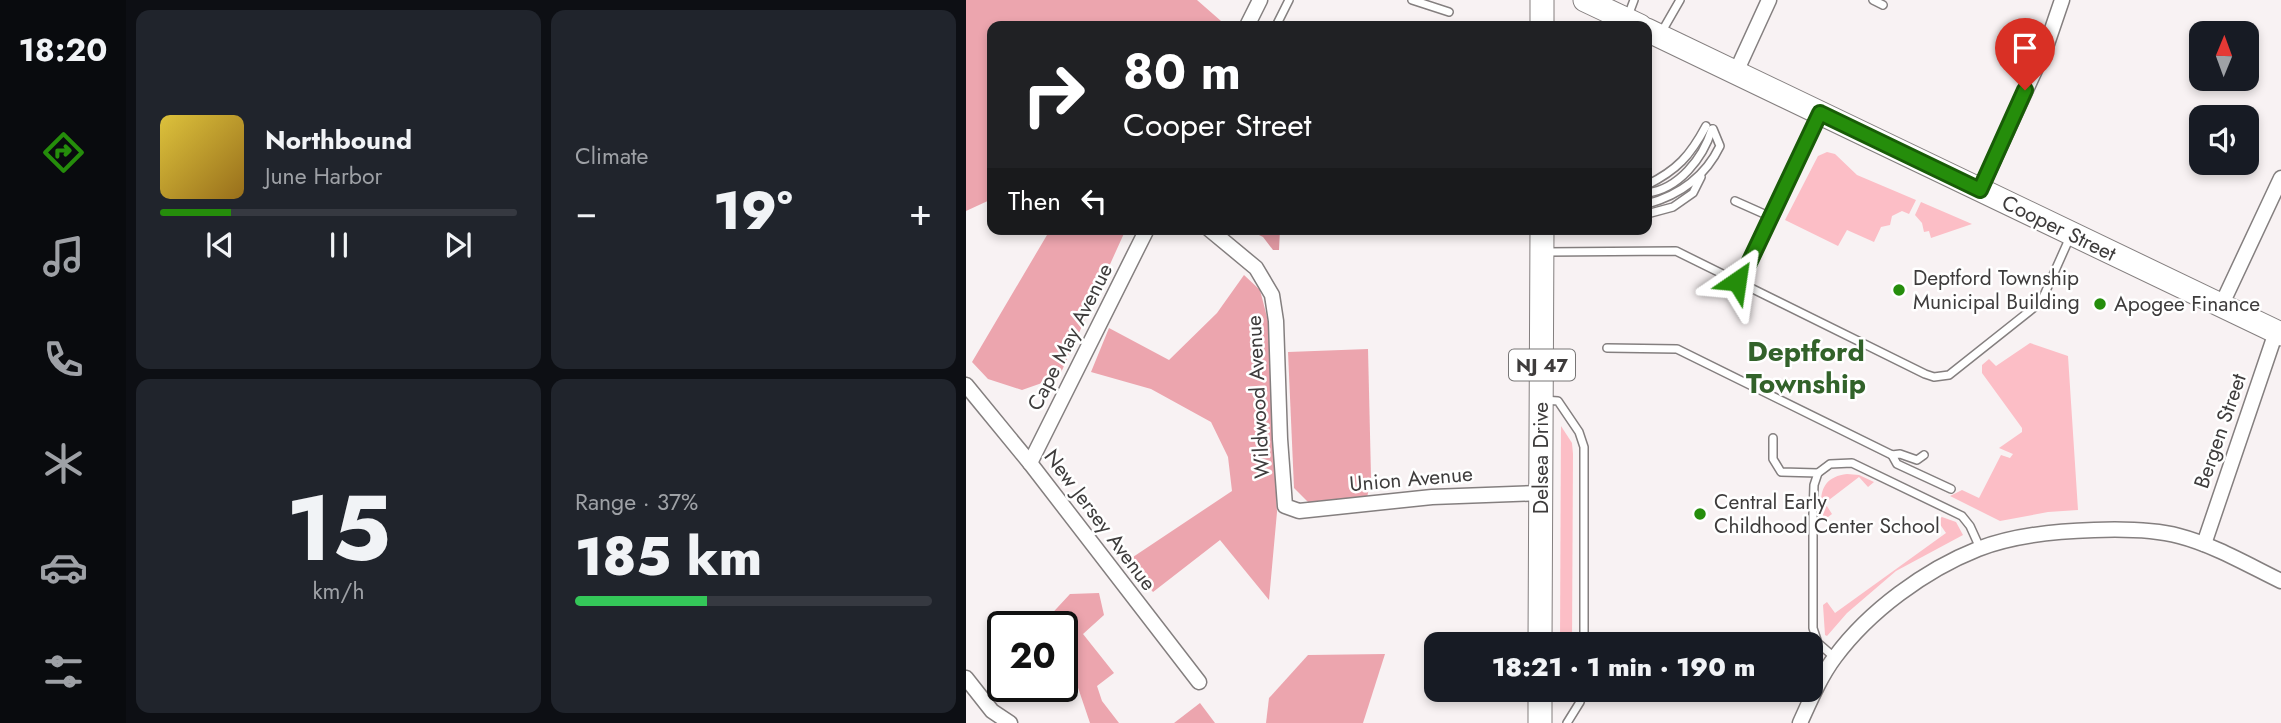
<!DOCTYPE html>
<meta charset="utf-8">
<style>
:root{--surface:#171b24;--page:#20242c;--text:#f1f3f6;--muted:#9ea1a6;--line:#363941;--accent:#258d0b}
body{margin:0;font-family:Jost,sans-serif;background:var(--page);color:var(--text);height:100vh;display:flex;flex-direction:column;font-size:26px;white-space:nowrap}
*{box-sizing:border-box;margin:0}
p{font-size:23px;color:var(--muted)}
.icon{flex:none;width:38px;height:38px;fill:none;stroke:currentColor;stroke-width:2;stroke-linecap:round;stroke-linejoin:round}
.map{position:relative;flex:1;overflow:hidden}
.side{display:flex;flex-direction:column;gap:10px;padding:10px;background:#0d0f14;width:840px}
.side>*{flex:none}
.guide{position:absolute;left:21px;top:21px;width:665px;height:214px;border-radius:14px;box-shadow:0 4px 10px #0003;background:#202124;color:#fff;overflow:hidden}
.needle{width:46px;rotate:1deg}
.tools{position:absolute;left:1223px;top:21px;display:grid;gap:14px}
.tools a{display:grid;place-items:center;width:70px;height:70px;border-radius:14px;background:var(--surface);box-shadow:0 4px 10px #0003;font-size:35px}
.speed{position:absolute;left:21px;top:611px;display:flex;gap:14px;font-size:35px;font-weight:700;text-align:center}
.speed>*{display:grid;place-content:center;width:91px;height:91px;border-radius:50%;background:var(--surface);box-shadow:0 4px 10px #0003;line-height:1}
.speed .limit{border:4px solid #111;border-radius:10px;background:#fff;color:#111}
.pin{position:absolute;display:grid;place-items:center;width:60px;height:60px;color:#fff;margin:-72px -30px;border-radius:50% 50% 50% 0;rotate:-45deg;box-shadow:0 0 7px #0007}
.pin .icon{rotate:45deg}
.me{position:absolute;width:77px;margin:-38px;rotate:32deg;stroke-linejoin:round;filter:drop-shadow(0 0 5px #0008)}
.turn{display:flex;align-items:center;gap:24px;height:147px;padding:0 21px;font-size:32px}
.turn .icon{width:91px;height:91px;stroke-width:2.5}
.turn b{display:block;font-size:49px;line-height:60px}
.then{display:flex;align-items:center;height:66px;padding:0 21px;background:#0003;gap:14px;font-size:26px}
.big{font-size:52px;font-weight:800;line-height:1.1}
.side .card{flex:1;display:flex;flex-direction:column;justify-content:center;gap:10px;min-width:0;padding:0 24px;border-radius:14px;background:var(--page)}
.side .dial{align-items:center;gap:0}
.dial b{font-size:91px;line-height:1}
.song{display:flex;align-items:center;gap:21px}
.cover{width:84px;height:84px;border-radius:10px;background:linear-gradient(135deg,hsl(50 70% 55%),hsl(40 70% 35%))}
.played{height:7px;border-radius:4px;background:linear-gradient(90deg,var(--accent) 20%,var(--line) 20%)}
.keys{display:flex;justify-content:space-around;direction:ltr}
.heat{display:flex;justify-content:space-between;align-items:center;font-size:38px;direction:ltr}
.charge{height:10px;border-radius:5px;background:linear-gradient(90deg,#34c759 37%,var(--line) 0)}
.side .tiles{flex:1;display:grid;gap:10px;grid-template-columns:repeat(2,1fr)}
.trip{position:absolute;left:458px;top:632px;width:399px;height:70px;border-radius:14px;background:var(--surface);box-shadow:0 4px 10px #0003;font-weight:800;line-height:70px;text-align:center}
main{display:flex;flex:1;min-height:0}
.tab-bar{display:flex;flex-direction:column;width:126px;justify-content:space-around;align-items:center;background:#090b0e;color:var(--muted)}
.tab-bar .icon{width:49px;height:49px}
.tab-bar .current{color:var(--accent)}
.tab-bar b{font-size:32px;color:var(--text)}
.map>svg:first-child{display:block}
</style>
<main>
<nav class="tab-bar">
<b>18:20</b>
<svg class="icon current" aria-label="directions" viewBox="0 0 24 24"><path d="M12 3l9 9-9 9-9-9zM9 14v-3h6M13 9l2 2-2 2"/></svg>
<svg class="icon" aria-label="music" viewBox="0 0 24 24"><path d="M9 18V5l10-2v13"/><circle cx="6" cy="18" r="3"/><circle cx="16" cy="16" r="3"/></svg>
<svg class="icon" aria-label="phone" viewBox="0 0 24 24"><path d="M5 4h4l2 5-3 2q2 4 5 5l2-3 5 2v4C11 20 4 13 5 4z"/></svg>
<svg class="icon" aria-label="climate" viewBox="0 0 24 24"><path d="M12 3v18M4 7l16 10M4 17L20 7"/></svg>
<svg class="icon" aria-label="car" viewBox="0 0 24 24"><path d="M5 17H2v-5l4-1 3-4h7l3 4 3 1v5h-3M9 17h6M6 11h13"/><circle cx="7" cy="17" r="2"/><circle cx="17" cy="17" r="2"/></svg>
<svg class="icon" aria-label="filters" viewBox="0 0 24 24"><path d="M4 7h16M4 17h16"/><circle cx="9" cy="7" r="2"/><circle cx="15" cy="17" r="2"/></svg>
</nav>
<section class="side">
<div class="tiles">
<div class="card">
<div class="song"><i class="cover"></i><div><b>Northbound</b><p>June Harbor</p></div></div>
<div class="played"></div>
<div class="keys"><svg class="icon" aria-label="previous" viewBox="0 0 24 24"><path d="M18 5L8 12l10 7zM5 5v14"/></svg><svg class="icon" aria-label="pause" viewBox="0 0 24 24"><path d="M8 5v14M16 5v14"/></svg><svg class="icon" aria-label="next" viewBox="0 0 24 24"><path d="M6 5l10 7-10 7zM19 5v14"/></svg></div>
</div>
<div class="card"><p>Climate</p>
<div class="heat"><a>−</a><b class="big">19°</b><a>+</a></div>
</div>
<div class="card dial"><b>15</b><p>km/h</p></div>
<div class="card"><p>Range · 37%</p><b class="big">185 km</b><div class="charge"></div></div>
</div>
</section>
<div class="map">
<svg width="1315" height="723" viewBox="0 0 1315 723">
<rect width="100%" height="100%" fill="#f8f2f3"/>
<g fill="#fcbec6">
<polygon points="861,152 869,154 891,175 950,200 943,214 936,211 926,216 924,225 915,227 908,242 881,230 872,246 819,220 852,156"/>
<polygon points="955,202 1006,224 965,238 963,231 958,232 956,223 949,215"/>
<polygon points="1064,343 1102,356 1112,510 1082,512 1034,521 984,496 996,490 1013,498 1035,455 1044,458 1047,454 1033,448 1056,432 1056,428 1016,373 1016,365 1023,359 1030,366"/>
<polygon points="595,426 606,443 607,454 606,644 594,644"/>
<path d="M881,474l12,1 15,7 -6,5 -9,-10 -34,26 7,11 -8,6c-6,-23 -4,-43 23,-46z"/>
<polygon points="976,517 990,522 997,535 930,571 881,613 861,636 859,635 857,605 861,602 869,613 980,533 971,520"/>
</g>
<g fill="#eca5ae">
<polygon points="0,0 231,0 255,21 253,26 26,26 26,199 0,211"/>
<polygon points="79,229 160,229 93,377 56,390 22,379 6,362 81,235"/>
<polygon points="278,275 294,290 302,321 311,512 303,600 254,540 187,592 161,561 266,491 262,457 245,422 185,389 125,372 143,328 203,360 251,313"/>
<polygon points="402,349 405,477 401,498 344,504 328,488 322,352"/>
<polygon points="133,593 138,615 117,634 148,673 131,686 136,701 153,723 124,723 106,670 96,652 96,626 81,626 79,621 104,594"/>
<polygon points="419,654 397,723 300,723 303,698 342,655"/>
<polygon points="234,703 249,723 208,723"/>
</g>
<polygon fill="#dd97a0" points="281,229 314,229 313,250 307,250 297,237"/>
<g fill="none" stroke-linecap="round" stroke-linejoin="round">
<g stroke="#847f7f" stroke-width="10">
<g id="lane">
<polyline points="446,0 483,12"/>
<polyline points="907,0 917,5"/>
<polyline points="662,16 668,0"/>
<polyline points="310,26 323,0"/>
<polyline points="695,33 714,0"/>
<path d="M681,185c30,-15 43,-29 59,-59"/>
<path d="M681,193c32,-4 56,-35 65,-64"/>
<polyline points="769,201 805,217"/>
<path d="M681,204c33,-9 58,-27 73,-58l-7,-17"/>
<polyline points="681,214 707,207 727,193 735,177"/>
<polyline points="580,252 710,251 959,374 968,377 983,375 1075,302 1104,237"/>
<polyline points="774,282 852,117"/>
<polyline points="641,348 711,349 926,455 934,454 951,460 958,455"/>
<polyline points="577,400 592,401 613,432 618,447 618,644"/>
<polyline points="807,438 807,459 815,472 852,473"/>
<polyline points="926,455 931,464 985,489"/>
<polyline points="868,657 852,643 847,628 847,515 848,485 852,473 864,464 886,463 996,516 1004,526 1014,548"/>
<polyline points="601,723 614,702 617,690"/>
</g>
</g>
<g stroke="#847f7f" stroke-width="17">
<g id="street">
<polyline points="281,26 294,0"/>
<polyline points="770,72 803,0"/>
<polyline points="1014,190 1081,44 1096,0"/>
<polyline points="243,229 290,268 306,295 310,321 314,439 319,506 333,511 466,497 575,493"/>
<polyline points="1255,306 1315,178"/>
<polyline points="0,385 64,463 233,682"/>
<polyline points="64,463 181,229"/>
<polyline points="1238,544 1310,332"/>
<polyline points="0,678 26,711 44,723"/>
<path d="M834,723c10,-22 20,-46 35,-66 34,-46 90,-87 143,-108 36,-14 78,-18 116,-19 27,-1 58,-1 85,6 35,9 69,29 102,45"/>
</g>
</g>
<g stroke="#847f7f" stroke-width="25">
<g id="primary">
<polyline points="619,0 674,26"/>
<polyline points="576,26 576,0"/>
<polyline points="681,30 1315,334"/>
<polyline points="574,644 576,229"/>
<polyline points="574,723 574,690"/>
</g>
</g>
<use href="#lane" stroke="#fff" stroke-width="7"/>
<use href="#street" stroke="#fff" stroke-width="14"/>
<use href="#primary" stroke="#fff" stroke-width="23"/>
</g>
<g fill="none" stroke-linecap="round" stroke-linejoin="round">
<g stroke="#185c07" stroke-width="18">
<polyline id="route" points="771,281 774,282 854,113 1014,190 1059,90"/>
</g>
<use href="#route" stroke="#258d0b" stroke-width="12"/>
</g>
<g fill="#258d0b" stroke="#fff" stroke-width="2.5">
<circle cx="933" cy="290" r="7"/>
<circle cx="1134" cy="304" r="7"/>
<circle cx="734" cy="514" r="7"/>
</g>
<g text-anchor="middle" stroke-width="5" stroke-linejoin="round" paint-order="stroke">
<rect fill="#fff" stroke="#787676" stroke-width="2" x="543" y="349.5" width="66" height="31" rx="5"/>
<g font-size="19" font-weight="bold" fill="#3e3c3c">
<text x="576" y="372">NJ 47</text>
</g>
<g font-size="21" fill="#3e3c3c" stroke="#fff">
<text transform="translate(1093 228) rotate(26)" y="7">Cooper Street</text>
<text transform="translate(104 337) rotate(-63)" y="7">Cape May Avenue</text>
<text transform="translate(292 397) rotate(-93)" y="7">Wildwood Avenue</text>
<text transform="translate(1254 431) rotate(-71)" y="7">Bergen Street</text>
<text transform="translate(575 458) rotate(-90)" y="7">Delsea Drive</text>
<text transform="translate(445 479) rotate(-5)" y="7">Union Avenue</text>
<text transform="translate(134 520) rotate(53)" y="7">New Jersey Avenue</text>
</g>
<g font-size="21" fill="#3e3c3c" stroke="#fff" text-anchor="start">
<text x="947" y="285">Deptford Township<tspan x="947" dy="24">Municipal Building</tspan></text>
<text x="1148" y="311">Apogee Finance</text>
<text x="748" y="509">Central Early<tspan x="748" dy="24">Childhood Center School</tspan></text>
</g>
<g font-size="28" font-weight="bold" fill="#32622a" stroke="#fff">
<text x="840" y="361">Deptford<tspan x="840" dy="32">Township</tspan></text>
</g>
</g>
</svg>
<div class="tools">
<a><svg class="needle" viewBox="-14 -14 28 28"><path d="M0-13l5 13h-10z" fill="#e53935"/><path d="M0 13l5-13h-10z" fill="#9ea1a6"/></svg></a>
<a><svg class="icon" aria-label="sound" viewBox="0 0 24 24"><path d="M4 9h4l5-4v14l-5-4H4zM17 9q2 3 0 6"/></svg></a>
</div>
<div class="speed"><div class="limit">20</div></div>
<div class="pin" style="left:1059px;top:90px;background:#d93025"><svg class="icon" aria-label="arrive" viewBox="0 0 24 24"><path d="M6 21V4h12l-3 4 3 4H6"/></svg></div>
<svg class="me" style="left:771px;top:281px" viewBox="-20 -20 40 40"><path d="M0-17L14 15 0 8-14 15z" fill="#258d0b" stroke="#fff" stroke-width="4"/></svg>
<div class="trip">18:21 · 1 min · 190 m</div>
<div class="guide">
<div class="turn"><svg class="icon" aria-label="right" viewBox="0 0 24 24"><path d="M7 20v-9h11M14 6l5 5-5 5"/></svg><div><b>80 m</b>Cooper Street</div></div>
<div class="then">Then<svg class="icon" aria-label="left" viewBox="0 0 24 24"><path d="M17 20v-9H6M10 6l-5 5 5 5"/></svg></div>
</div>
</div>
</main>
